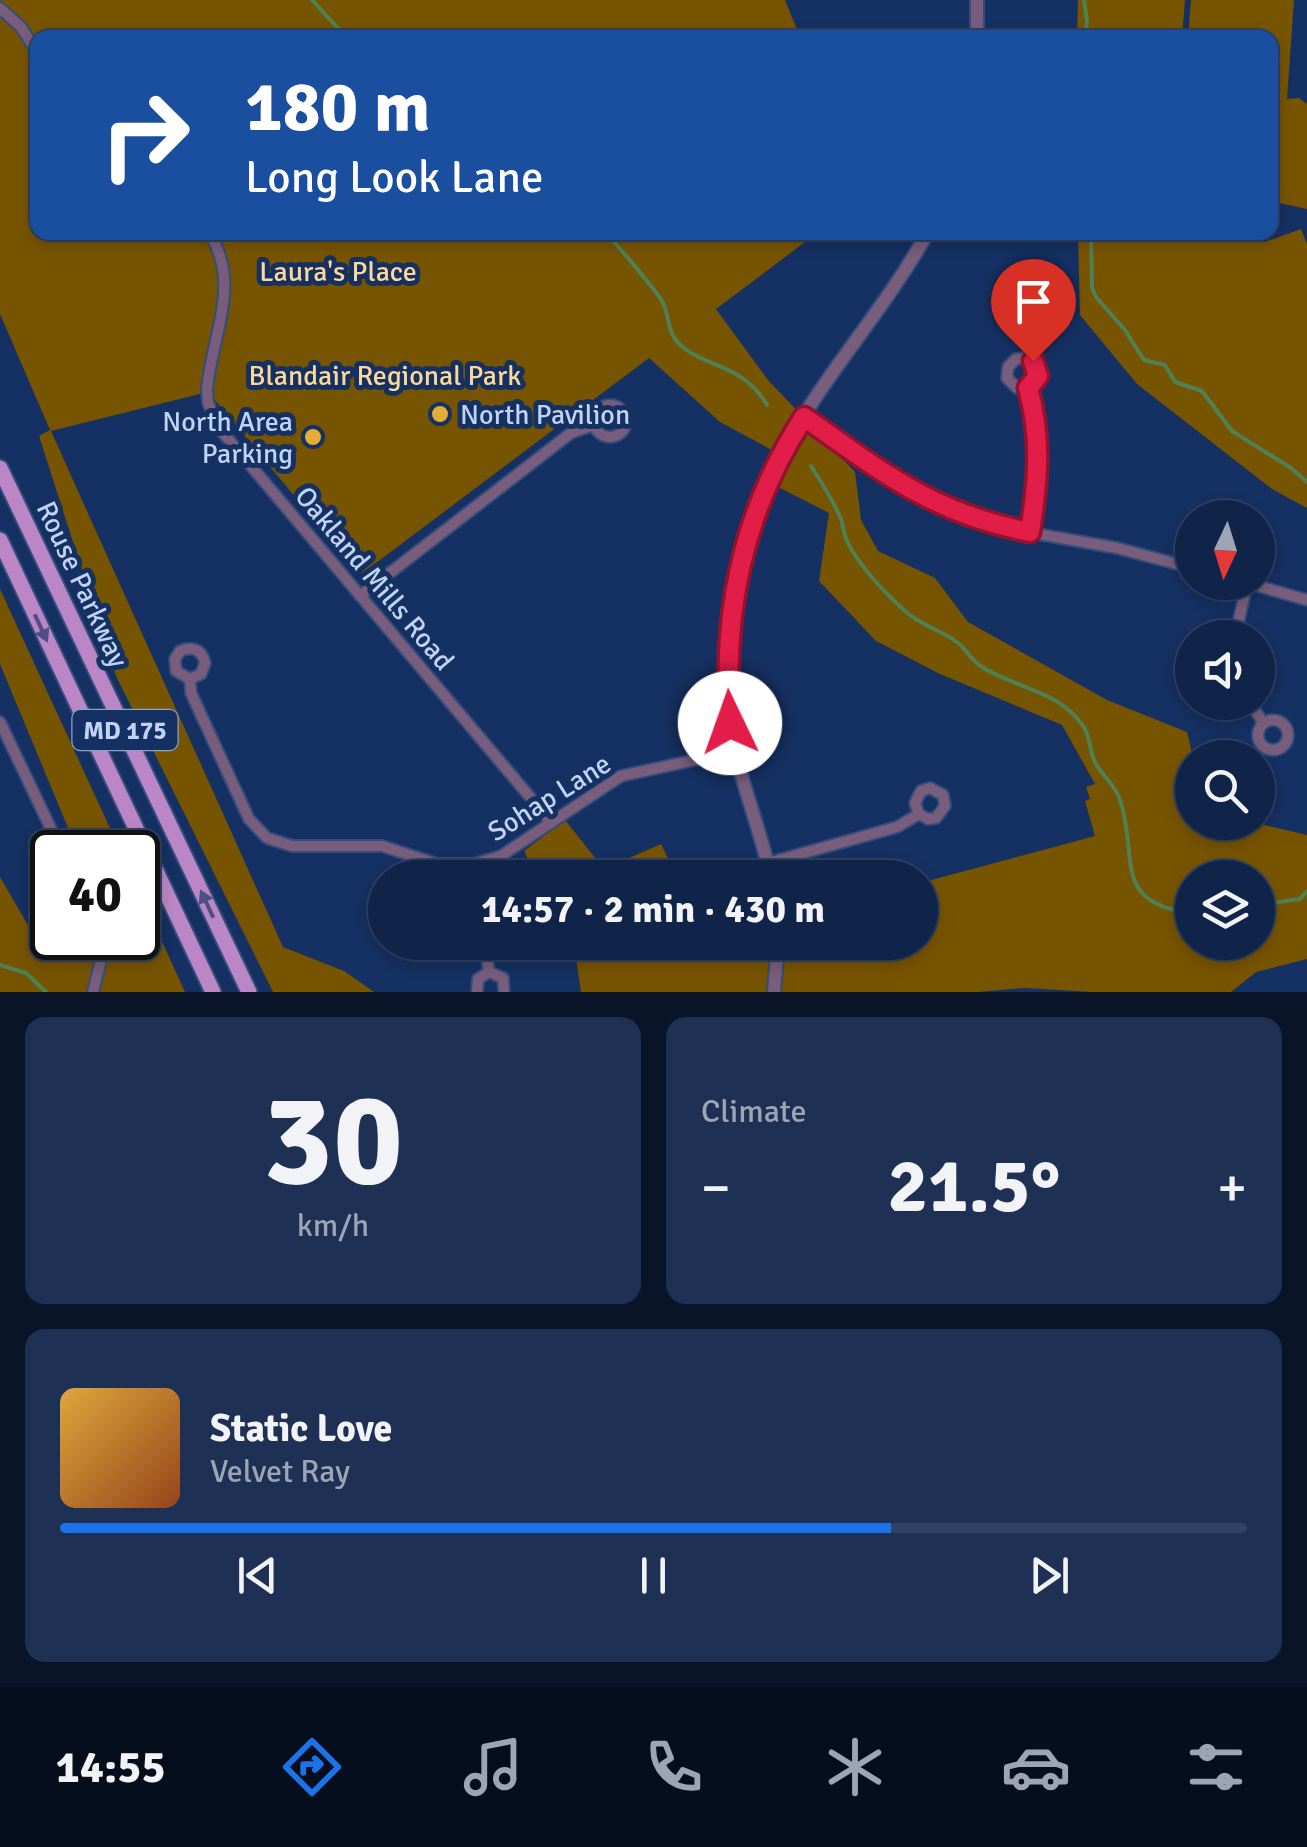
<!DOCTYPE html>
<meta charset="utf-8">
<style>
:root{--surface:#10244a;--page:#1e3054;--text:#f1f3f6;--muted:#9ca4b5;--line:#304162;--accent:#1a73e8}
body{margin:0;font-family:Signika,sans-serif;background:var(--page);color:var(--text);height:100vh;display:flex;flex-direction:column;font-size:38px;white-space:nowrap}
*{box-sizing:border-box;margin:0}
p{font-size:32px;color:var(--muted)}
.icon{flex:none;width:55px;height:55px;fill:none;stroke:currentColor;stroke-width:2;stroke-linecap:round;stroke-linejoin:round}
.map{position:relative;height:992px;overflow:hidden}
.drawer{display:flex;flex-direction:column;gap:25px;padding:25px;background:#091429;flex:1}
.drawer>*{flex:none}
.hud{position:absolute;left:30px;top:30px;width:1248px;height:210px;border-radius:20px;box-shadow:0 5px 15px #0003,0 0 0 2px var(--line);background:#1a4fa0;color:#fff;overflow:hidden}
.needle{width:65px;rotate:184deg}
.buttons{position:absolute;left:1175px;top:500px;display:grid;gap:20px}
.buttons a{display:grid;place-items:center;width:100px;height:100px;border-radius:50%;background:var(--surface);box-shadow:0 5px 15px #0003,0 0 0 2px var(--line);font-size:50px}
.speed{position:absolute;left:30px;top:830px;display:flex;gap:20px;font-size:50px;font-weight:700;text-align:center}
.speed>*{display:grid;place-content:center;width:130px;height:130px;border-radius:50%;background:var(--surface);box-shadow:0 5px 15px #0003,0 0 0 2px var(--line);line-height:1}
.speed .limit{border:5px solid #111;border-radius:15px;background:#fff;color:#111}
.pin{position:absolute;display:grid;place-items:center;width:85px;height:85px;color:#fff;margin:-102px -42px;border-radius:50% 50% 50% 0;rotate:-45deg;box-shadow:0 0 10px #0007}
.pin .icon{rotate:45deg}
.me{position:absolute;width:110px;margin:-55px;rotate:357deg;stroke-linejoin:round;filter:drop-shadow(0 0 8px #0008)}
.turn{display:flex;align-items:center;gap:35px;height:210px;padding:0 50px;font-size:45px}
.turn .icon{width:130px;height:130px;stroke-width:2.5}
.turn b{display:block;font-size:70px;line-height:85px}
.big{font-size:75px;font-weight:700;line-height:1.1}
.drawer .widget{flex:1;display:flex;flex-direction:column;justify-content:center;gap:15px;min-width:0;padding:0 35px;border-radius:20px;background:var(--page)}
.drawer .dial{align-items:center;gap:0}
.dial b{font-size:130px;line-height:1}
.song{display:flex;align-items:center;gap:30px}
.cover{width:120px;height:120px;border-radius:15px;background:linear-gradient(135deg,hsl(40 70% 55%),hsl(20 70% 35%))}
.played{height:10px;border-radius:5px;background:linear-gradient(90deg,var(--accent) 70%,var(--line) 70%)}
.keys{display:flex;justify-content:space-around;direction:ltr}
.heat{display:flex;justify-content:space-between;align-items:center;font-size:55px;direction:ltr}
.drawer .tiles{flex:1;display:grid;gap:25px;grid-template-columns:1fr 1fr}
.widget:last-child{grid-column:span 2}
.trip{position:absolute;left:368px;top:860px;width:570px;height:100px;border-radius:50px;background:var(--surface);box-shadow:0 5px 15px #0003,0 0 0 2px var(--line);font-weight:700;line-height:100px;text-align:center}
.tab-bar{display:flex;height:160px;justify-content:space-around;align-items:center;background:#060e1e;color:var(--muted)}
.tab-bar .icon{width:70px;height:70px}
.tab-bar .current{color:var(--accent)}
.tab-bar b{font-size:45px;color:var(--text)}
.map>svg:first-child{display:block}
</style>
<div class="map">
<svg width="1307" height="992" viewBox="0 0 1307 992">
<rect width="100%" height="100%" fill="#153062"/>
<g fill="#775400" fill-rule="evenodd">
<path d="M0,0h785l15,37 -762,1v194l779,1 -101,76 52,71 87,92 6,48 17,31 57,27 33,44 139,78 80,32 6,25 -1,65 64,1 51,12v124l-51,13 -25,20h-139l-67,-4 -47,4h-397l-6,-40 -5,-9 350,-1v-59l175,-47 -10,-35 5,-2 -4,-12 9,-3 -33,-59 -122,-51 -64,-33 -57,-60 10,-68 -51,-26 14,-26 -72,-39 -71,-64 -289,217 -152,-183 -157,39 232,516 61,24 30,21h-101l-157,-316 -77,-240 11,-6 -50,-116zM1192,878h66v64h-66z"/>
<polygon points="1078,0 1185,0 1182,37 1077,37"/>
<polygon points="1191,0 1294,0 1287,99 1299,98 1307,104 1307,209 1270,201 1270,38 1188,37"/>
<polygon points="1301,229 1307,244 1307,508 1272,489 1137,384 1080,315 1078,233 1184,232 1265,242"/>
<polygon points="0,589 121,852 78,852 0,664"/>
<polygon points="565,820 604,869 661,844 677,877 537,877 524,851"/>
<polygon points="0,877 46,956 121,956 114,938 138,938 138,889 185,992 0,992"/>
</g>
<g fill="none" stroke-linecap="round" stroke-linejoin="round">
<g stroke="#4e8155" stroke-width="4">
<polyline points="312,0 347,38"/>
<polyline points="1084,0 1087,21 1085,38"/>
<path d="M604,232c8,6 55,62 59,71 6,12 4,25 12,36 24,30 66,21 92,66"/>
<polyline points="1091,232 1092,288 1096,297 1125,330 1144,360 1165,365 1175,382 1202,391 1232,431 1291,468 1307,482"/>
<path d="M811,466c11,17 22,34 30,53 2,7 3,15 6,22 13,27 37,51 59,71 16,14 36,18 52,31 8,6 13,16 21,22 35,24 79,24 104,61 8,11 6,25 12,36 6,13 20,22 25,38 19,55 -10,104 72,113"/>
<polyline points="1258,905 1300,899 1307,891"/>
<polyline points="0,965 26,973 46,992"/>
</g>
<g stroke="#344d7c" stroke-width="14">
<g id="minor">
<polyline points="0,8 21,27 38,54"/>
<path d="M209,232c33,54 3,101 -2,158l1,13 11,25 332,394"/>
<path d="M1028,388l8,-7 1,-15 -9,-8 -12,1 -8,8 -1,11 10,10h11c14,50 10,94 2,144"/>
<circle cx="610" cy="421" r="16"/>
<polyline points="804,417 907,488 950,511 999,527 1117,548 1192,568"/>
<polyline points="1244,582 1307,600"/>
<polyline points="360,596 571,433 594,425"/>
<polyline points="1235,638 1247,583"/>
<path d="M190,679l-14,-8 -1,-12 5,-8c12,-5 22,-2 25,12l-4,11 -11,5 1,14 58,126 18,19 25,8h90l55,18h37l27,-8 120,-80 115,-25"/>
<polyline points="1249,702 1263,722"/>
<circle cx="1273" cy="735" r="15"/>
<polyline points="0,722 62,852"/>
<polyline points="768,863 897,827 919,814 928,819 936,818 945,806 943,795 930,788 921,791 915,803 919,814"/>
<polyline points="485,942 489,972"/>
<polyline points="489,972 503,978 504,992"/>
<polyline points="93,992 101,960 101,938"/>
<polyline points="477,992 478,979 489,972"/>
</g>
</g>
<g stroke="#344d7c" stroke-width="16">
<g id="tertiary">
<polyline points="977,38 977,0"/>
<path d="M771,878c-11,-52 -34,-103 -41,-156 -12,-96 10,-196 58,-280 41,-73 99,-136 140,-210"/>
<polyline points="774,992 778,942"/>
</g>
</g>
<g stroke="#344d7c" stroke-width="19">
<g id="primary">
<polyline points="0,468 249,992"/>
<polyline points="0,540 213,992"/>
</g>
</g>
<use href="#minor" stroke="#785e7c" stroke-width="10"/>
<use href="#tertiary" stroke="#785e7c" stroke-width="12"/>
<use href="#primary" stroke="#bb86c5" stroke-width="15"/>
</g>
<defs><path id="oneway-solid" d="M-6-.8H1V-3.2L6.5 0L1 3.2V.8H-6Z" transform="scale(2.5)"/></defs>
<g fill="#4f4e85">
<use href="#oneway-solid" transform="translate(41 628) rotate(65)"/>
<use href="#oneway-solid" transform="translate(207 904) rotate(-115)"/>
</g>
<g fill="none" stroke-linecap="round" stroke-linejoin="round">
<g stroke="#92132f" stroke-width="25">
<path id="route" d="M730,723c-8,-111 13,-212 74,-306 78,55 130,97 226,115 8,-50 12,-94 -2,-144l10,-12 -5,-15"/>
</g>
<use href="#route" stroke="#e11d48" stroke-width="18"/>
</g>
<g fill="#e6ad36" stroke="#153062" stroke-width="4">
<circle cx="440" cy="414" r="10"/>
<circle cx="313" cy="437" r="10"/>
</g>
<g text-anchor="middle" stroke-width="10" stroke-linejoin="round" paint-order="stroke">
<rect fill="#153062" stroke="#8da2c7" stroke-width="2.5" x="72.5" y="710" width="105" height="40" rx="8"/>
<g font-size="25" font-weight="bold" fill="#c1d3f2">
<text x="125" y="739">MD 175</text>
</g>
<g font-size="28" fill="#fed896" stroke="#153062">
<text x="338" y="281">Laura's Place</text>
<text x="385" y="385">Blandair Regional Park</text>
</g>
<g font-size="28" fill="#c1d3f2" stroke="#153062" text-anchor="start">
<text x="460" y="424">North Pavilion</text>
<text x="293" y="431" text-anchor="end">North Area<tspan x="293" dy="32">Parking</tspan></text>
</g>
<g font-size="28" fill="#c1d3f2" stroke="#153062">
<text transform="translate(375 578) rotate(50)" y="10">Oakland Mills Road</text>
<text transform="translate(83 584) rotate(65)" y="10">Rouse Parkway</text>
<text transform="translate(549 797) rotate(-32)" y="10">Sohap Lane</text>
</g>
</g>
</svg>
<div class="buttons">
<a><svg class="needle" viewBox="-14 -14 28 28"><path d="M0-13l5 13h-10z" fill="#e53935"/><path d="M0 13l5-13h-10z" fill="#9ca4b5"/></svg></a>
<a><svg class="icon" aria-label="sound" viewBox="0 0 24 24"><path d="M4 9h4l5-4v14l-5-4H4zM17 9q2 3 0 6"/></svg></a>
<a><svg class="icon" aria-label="search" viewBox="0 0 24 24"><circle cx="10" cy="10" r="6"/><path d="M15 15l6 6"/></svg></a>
<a><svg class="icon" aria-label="layers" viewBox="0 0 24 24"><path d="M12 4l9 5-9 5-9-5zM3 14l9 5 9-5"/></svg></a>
</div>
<div class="speed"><div class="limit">40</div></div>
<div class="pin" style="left:1033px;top:361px;background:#d93025"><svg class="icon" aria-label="arrive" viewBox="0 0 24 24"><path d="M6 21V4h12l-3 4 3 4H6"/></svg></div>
<svg class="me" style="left:730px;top:723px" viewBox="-20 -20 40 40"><circle r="19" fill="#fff"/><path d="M0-13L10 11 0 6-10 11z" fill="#e11d48"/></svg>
<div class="trip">14:57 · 2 min · 430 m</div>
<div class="hud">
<div class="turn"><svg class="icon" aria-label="right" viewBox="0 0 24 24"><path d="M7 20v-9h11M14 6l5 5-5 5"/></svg><div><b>180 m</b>Long Look Lane</div></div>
</div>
</div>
<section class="drawer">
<div class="tiles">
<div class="widget dial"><b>30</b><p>km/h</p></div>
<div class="widget"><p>Climate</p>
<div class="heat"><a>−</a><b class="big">21.5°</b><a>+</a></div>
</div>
<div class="widget">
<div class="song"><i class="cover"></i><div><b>Static Love</b><p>Velvet Ray</p></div></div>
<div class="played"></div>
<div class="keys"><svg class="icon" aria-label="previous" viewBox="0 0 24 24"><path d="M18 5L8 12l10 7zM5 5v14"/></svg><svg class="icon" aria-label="pause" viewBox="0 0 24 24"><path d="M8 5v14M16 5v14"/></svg><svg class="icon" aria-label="next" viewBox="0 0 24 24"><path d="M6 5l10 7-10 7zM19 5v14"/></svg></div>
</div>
</div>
</section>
<nav class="tab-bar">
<b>14:55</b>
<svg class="icon current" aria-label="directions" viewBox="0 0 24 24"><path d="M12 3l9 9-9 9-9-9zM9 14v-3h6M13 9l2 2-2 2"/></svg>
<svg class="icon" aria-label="music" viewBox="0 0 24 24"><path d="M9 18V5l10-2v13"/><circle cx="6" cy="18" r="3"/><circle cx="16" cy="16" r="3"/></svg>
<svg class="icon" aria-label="phone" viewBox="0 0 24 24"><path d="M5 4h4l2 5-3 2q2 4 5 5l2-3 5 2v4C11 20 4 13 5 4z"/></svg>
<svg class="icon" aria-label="climate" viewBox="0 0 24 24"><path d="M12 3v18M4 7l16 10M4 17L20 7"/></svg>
<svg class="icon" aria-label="car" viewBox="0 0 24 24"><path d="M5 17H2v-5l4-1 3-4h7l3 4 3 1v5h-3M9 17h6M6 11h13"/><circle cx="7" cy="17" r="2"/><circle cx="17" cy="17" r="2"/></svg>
<svg class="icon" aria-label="filters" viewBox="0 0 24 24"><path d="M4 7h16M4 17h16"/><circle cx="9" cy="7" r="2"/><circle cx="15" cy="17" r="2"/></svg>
</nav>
